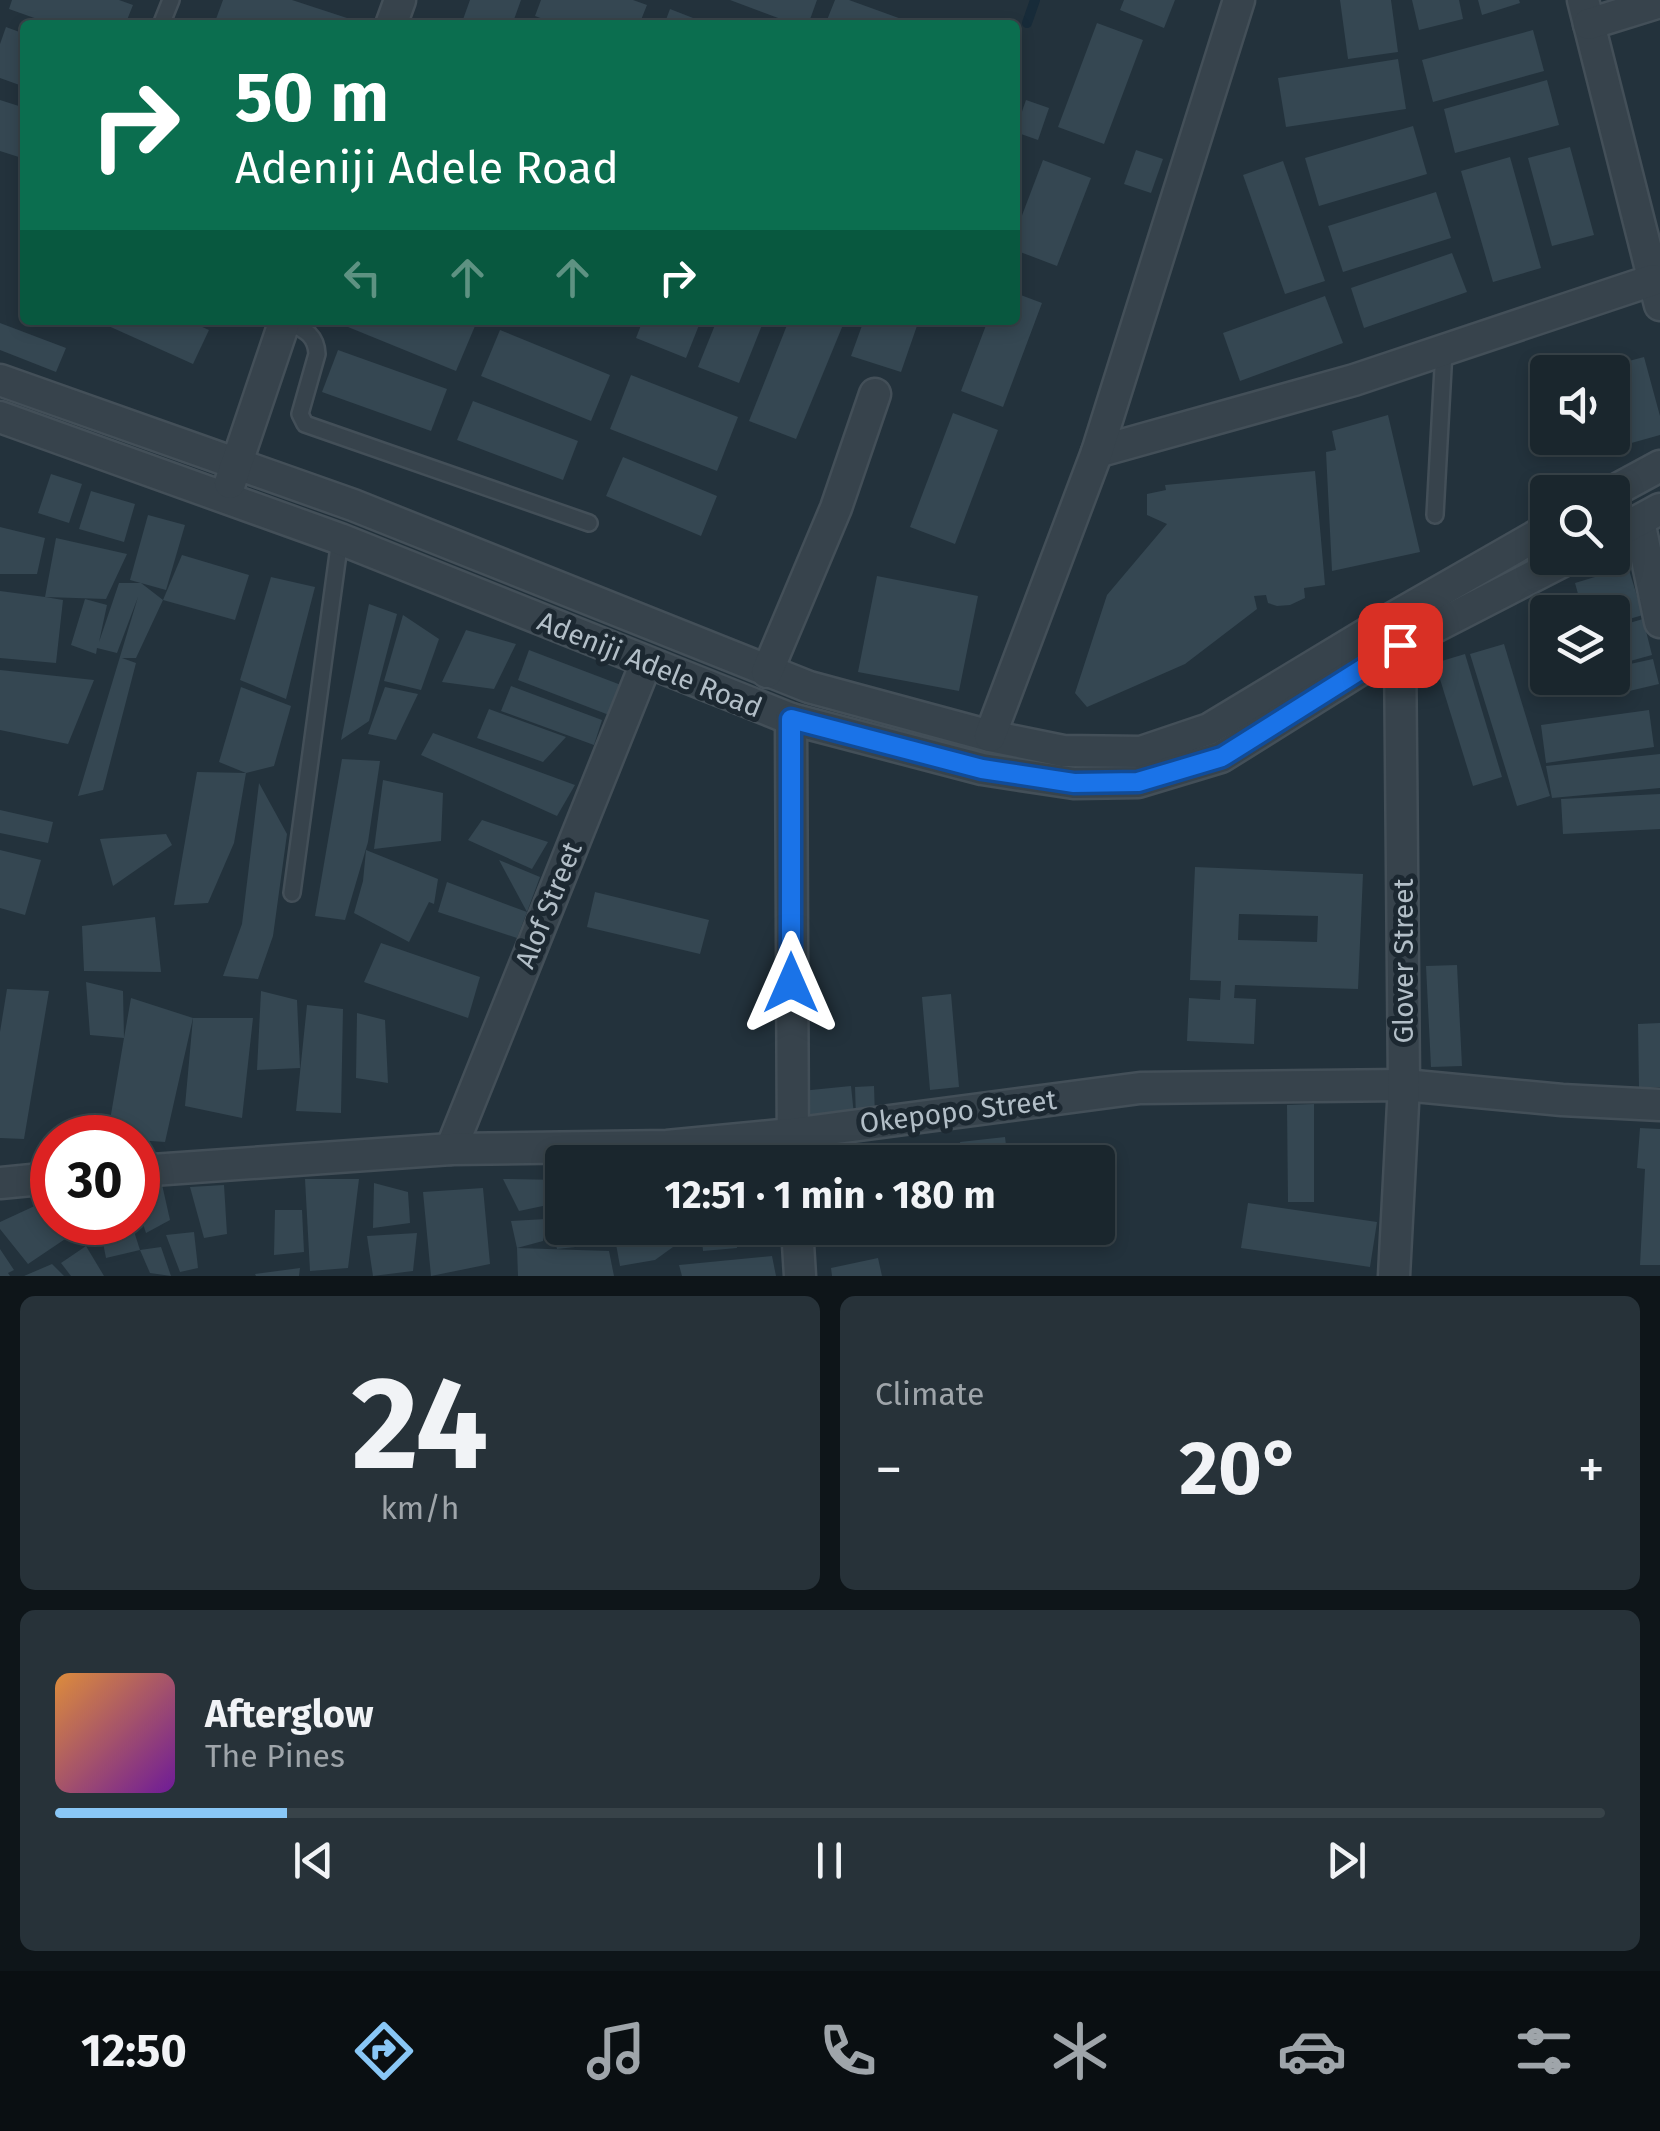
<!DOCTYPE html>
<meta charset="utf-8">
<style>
:root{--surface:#1a262d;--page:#273239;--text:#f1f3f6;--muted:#9fa5aa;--line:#384349;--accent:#89c7f6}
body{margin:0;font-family:"Fira Sans",sans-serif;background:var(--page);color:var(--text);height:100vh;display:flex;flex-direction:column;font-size:38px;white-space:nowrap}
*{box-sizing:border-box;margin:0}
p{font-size:32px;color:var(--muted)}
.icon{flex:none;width:55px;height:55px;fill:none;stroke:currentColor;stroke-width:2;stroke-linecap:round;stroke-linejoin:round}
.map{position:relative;height:1276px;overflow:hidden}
.sheet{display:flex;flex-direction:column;gap:20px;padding:20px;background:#0e1519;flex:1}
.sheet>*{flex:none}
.hud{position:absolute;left:20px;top:20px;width:1000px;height:305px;border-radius:10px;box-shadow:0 5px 15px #0003,0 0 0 2px var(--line);background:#0b6e4f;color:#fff;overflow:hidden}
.controls{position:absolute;left:1530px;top:355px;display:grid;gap:20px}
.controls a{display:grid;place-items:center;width:100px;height:100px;border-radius:10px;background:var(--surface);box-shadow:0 5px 15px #0003,0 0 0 2px var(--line);font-size:50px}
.speed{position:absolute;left:30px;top:1115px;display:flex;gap:20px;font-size:50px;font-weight:700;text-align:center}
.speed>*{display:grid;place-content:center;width:130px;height:130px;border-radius:50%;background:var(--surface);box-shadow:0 5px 15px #0003,0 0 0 2px var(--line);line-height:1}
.speed .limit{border:15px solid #d22;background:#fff;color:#111}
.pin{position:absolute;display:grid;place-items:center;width:85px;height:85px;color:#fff;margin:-42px;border-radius:20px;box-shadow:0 5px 15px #0006}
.me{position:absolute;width:110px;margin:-55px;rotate:0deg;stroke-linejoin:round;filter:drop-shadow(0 0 8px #0008)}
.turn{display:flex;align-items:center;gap:35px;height:210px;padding:0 50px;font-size:45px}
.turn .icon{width:130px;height:130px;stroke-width:2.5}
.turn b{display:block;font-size:70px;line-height:85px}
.lanes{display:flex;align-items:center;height:95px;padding:0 50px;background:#0003;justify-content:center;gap:50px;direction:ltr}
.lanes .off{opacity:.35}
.big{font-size:75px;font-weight:700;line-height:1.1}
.sheet .card{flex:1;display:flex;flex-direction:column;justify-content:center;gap:15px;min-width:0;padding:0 35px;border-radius:15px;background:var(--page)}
.sheet .dial{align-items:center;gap:0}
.dial b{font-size:130px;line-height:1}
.song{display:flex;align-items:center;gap:30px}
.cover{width:120px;height:120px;border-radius:15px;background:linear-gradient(135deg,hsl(30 70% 55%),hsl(280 70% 35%))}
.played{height:10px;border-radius:5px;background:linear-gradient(90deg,var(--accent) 15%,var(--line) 15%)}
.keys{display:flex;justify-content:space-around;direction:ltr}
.heat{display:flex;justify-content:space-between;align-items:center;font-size:55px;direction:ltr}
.sheet .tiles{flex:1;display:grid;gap:20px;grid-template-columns:1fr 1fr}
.card:last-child{grid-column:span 2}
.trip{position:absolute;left:545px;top:1145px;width:570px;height:100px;border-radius:10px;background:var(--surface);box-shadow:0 5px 15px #0003,0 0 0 2px var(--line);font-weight:700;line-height:100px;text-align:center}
.tabs{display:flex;height:160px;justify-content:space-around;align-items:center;background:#0a0f12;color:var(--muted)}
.tabs .icon{width:70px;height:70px}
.tabs .active{color:var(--accent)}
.tabs b{font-size:45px;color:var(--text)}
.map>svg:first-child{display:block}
</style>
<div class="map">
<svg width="1660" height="1276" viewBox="0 0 1660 1276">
<rect width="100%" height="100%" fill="#23323c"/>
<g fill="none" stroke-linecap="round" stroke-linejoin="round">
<polyline stroke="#172b39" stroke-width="10" points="1027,23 1035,0"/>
</g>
<g fill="#354752" fill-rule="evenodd">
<polygon points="12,0 119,0 133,5 125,25 54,25 9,9"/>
<polygon points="223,0 292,0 347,18 345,25 234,25 216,19"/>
<polygon points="470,0 521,0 512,25 461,25"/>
<polygon points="541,0 633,0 647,5 639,25 559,25 535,16"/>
<polygon points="730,0 817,0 808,25 797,25"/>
<polygon points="835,0 849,0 918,25 825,25"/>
<polygon points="1124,0 1175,0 1164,28 1120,10"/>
<polygon points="1340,0 1391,0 1398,52 1348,59"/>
<polygon points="1412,0 1459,0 1463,19 1419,30"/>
<polygon points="1478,0 1519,0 1520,3 1482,15"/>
<polygon points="670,9 711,25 664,25"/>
<polygon points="1097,23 1143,40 1104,144 1058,127"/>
<polygon points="6,27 25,34 25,87 0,78 0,44"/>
<polygon points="1533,30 1544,71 1433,102 1422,60"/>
<polygon points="1398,59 1406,109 1286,127 1278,78"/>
<polygon points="1547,80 1559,125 1455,153 1444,109"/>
<polygon points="0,100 25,108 25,159 0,151"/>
<polygon points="1026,100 1049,108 1038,140 1015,132"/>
<polygon points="1413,126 1427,174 1319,206 1305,158"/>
<polygon points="1570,147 1594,235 1552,246 1528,158"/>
<polygon points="1136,150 1163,159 1151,193 1124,184"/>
<polygon points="1510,157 1541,268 1493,282 1461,171"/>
<polygon points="1043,160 1091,178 1057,266 1015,250 1015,234"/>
<polygon points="1283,161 1325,281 1285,294 1243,175"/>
<polygon points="1436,192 1451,238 1343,272 1328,226"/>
<polygon points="1452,253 1467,292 1364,328 1351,288"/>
<polygon points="1015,293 1042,303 1003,407 961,391 988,320 1015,320"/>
<polygon points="1325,296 1343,343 1240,381 1223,333"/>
<polygon points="105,320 187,320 209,330 193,364 104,324"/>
<polygon points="351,320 461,320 475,326 456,371 348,327"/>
<polygon points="643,320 701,320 686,358 636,338"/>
<polygon points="717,320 764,320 739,383 698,367"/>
<polygon points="789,320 845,320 796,439 749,421"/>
<polygon points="864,320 919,320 901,372 851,356"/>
<polygon points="0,323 66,348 56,372 0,350"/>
<polygon points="500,330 610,375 591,421 481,376"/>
<polygon points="338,350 447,389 431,431 322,392"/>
<polygon points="1644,357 1660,416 1660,435 1610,449 1606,438 1612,438 1612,372 1591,371"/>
<polygon points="631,375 738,417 717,471 610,429"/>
<polygon points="473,401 578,441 563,480 457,440"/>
<polygon points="953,413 998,430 955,544 910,527"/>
<polygon points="1388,415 1420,552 1332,571 1326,452 1336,450 1332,431"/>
<polygon points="623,457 717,496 701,536 606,496"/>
<polygon points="1315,471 1325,585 1304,588 1305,598 1290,605 1277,606 1268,603 1266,595 1254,596 1257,609 1185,664 1087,707 1075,693 1107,595 1167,524 1147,515 1147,494 1166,490 1165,485"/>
<polygon points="51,474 82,484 69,523 38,513"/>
<polygon points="91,491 135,504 124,542 79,529"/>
<polygon points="148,515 185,525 166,590 130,580"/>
<polygon points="0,527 45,538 37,574 0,574"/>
<polygon points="56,538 127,554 106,599 45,597 63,600 56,663 0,658 0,591 45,597"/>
<polygon points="182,555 249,575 235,620 163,600"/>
<polygon points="1628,567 1643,615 1612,624 1612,612 1583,612 1575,583"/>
<polygon points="877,576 978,596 959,691 858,672"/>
<polygon points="271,577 315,587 286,699 240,680"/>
<polygon points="119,583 141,583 163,600 136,658 122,658 136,663 103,790 78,796 138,597 117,653 97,648 96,654 71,645 85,599 107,605 99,642"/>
<polygon points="369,604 397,614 369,721 341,740"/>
<polygon points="403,615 439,639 421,690 384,681"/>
<polygon points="1643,619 1652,655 1612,666 1612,628"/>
<polygon points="466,630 516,644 494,689 442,682"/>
<polygon points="1504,644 1550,796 1517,806 1470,654"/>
<polygon points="529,650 621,685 609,715 518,680"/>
<polygon points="1465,654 1502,777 1473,786 1435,663"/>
<polygon points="1653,659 1659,684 1608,696 1603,678 1612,678 1612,668"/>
<polygon points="0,670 94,680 68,744 0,730"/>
<polygon points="511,686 602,720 594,745 501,711"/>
<polygon points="241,687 291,706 274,766 246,773 219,762"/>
<polygon points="385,687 418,694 396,740 368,734"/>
<polygon points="489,709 566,737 543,762 477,738"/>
<polygon points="1649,710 1654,747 1546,763 1541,725"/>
<polygon points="433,733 575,785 557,816 421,755"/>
<polygon points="1660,754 1660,788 1552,798 1546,766"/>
<polygon points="342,759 380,761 368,842 345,920 315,916"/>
<polygon points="197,772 246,773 234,843 208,903 174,905"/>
<polygon points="383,780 443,793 441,841 374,849"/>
<polygon points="259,783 287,834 273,936 258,979 223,976 242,924"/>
<polygon points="1660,794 1660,829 1563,834 1561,799"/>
<polygon points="0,810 53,822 48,843 0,833"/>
<polygon points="482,820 548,842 532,869 468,840"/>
<polygon points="166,834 172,845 113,886 100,839"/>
<polygon points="0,850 41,860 25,915 0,908"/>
<polygon points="366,850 438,879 434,904 429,902 409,942 354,913 363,881"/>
<polygon points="499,860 540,877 527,912"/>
<path d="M1195,867l168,7 -5,115 -123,-4 -1,13 22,1 -2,45 -67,-3 2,-43 31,2 1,-19 -31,-1zM1239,914l79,2 -1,26 -79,-2z"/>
<polygon points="447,882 527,912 517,938 438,912"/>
<polygon points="595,892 709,920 700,954 587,927"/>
<polygon points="155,917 161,972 84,971 82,926"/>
<polygon points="381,943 480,977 468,1018 364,982"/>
<polygon points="1457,965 1462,1066 1431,1067 1426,966"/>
<polygon points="86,982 123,991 124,1038 131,998 193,1018 165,1142 107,1138 124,1038 90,1035"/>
<polygon points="7,989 49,991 24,1139 0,1138 0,1032"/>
<polygon points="261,991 297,1000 300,1068 257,1070"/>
<polygon points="951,994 959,1087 930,1090 922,997"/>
<polygon points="307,1005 343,1009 341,1113 296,1111"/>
<polygon points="357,1013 385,1020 388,1083 356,1078"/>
<polygon points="193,1018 253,1018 242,1118 185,1106"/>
<polygon points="1660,1023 1660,1087 1639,1088 1638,1024"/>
<polygon points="851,1086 854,1115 803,1120 801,1091"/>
<polygon points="874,1086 875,1117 856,1119 855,1087"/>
<polygon points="1314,1104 1314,1202 1288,1202 1287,1105"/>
<polygon points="1640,1128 1660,1129 1660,1265 1640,1265 1645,1169 1637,1168"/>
<polygon points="1005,1137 1008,1162 963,1162 960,1142"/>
<polygon points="854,1151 856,1162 824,1162 823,1156"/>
<polygon points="305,1179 359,1179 348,1268 310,1271"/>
<polygon points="503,1179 562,1180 562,1202 519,1211"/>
<polygon points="161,1180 170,1220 146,1233 138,1209 138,1184"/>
<polygon points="374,1183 408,1192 410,1223 373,1228"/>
<polygon points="224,1185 227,1234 204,1238 190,1187"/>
<polygon points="483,1188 490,1264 431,1276 423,1192"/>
<polygon points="52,1198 52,1222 71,1222 77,1231 28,1264 0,1229 0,1222"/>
<polygon points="1248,1203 1377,1222 1370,1267 1241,1248"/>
<polygon points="275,1210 302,1210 304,1252 274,1255"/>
<polygon points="562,1210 562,1228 609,1228 612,1243 557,1249 548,1212"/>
<polygon points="546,1219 543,1241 517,1248 511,1221"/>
<polygon points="99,1222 131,1222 140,1250 106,1258"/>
<polygon points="613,1228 689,1228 691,1234 655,1260 620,1266"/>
<polygon points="701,1228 736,1228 737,1248 703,1251"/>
<polygon points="737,1228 774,1228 775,1241 739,1244"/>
<polygon points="194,1232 198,1268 180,1272 166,1235"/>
<polygon points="417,1233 413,1271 373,1276 367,1236"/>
<polygon points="86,1246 104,1276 71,1276 61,1263"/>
<polygon points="161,1247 171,1276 150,1273 140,1250"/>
<polygon points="517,1248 609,1251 614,1276 518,1276"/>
<polygon points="0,1249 14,1270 8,1273 10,1276 0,1276"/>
<polygon points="772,1256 776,1276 682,1276 679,1265"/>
<polygon points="878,1258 882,1276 832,1276 831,1268"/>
<polygon points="52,1264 64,1276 24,1276"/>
<polygon points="300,1268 299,1276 256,1276 255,1274"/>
</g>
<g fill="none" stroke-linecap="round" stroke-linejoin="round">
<g stroke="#434f58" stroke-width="20">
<g id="service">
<polyline points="161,25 171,0"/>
<path d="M285,320c17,9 31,13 32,34l-17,60 5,10 284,99"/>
<polyline points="1435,515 1444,350"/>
<polyline points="292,893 340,539"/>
</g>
</g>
<g stroke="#434f58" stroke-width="35">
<g id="minor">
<polyline points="1583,0 1660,305"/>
<polyline points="1589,24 1660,2"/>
<polyline points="391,25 400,0"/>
<polyline points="0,380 353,505 809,687 990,736 1063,751 1141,752 1209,729 1391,619 1548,529"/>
<polyline points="0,417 340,539 791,719 982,769 1074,783 1138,782 1221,757 1400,645 1569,558"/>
<polyline points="1097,452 1354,380 1653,280"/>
<polyline points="230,483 285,320"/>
<polyline points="1612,492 1660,466"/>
<polyline points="1639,521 1660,622"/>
<polyline points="1612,535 1660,509"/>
<polyline points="767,672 836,508 875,394"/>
<polyline points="791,719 793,1162"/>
<polyline points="990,736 1097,452 1239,0"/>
<polyline points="451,1149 646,663"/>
<polyline points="138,1171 451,1149 667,1146 791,1134 1140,1088 1404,1085 1562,1100 1660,1105"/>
<polyline points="0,1183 52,1178"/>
<polyline points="797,1228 800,1276"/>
<polyline points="1394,1276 1404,1085 1400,645"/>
</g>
</g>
<use href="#service" stroke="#37434c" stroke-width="15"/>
<use href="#minor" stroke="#37434c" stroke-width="30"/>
</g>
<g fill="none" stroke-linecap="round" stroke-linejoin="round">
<g stroke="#114b97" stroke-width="25">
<polyline id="route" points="791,983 791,719 982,769 1074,783 1138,782 1222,757 1400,645"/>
</g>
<use href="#route" stroke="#1a73e8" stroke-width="18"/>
</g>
<g text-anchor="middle" stroke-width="10" stroke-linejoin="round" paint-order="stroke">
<g font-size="28" fill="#b2bec7" stroke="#1c2831">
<text transform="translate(650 664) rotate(22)" y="10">Adeniji Adele Road</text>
<text transform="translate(548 905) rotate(-68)" y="10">Alof Street</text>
<text transform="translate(1403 961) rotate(-90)" y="10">Glover Street</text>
<text transform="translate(958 1111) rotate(-7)" y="10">Okepopo Street</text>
</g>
</g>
</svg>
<div class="controls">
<a><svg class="icon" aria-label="sound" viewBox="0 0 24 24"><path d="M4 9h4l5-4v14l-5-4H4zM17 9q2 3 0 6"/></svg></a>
<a><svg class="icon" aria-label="search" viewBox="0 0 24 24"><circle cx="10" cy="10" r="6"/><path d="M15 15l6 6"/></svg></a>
<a><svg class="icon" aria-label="layers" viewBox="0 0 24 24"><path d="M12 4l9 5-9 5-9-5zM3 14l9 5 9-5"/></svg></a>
</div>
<div class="speed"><div class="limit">30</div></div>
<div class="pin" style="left:1400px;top:645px;background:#d93025"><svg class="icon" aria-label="arrive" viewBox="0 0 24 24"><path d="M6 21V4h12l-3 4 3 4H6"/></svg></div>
<svg class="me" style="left:791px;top:983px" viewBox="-20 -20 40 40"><path d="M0-17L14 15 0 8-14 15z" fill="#1a73e8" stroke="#fff" stroke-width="4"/></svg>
<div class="trip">12:51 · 1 min · 180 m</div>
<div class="hud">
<div class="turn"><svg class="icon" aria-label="right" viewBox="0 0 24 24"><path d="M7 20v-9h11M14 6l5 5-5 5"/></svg><div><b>50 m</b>Adeniji Adele Road</div></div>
<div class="lanes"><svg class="icon off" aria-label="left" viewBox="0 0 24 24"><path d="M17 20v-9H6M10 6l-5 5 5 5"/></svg><svg class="icon off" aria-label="ahead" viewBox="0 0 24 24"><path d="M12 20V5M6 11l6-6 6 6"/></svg><svg class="icon off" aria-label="ahead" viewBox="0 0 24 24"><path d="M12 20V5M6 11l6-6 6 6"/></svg><svg class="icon" aria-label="right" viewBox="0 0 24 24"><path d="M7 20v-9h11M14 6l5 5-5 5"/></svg></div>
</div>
</div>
<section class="sheet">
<div class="tiles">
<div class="card dial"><b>24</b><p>km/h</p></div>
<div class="card"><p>Climate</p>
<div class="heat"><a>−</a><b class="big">20°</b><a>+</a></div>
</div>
<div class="card">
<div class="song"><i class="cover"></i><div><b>Afterglow</b><p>The Pines</p></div></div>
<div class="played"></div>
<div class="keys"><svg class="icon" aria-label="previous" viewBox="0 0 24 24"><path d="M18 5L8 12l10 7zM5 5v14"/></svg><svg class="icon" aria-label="pause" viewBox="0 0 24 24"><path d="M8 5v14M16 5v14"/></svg><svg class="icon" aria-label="next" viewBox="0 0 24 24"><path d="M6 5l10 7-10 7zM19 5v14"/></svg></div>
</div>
</div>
</section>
<nav class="tabs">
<b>12:50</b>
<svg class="icon active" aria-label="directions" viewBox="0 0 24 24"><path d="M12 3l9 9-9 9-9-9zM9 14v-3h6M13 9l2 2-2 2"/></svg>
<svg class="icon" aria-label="music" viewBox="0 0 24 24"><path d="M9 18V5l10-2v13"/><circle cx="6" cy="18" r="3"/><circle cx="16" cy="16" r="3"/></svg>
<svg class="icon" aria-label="phone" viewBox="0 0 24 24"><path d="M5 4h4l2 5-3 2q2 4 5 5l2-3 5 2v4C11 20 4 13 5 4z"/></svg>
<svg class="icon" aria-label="climate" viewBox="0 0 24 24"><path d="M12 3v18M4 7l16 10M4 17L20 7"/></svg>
<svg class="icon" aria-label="car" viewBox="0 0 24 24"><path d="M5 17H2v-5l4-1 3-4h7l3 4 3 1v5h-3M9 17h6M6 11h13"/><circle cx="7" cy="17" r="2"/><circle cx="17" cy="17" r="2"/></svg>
<svg class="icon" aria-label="filters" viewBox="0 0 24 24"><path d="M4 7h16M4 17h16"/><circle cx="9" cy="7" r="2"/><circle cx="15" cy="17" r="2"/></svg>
</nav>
